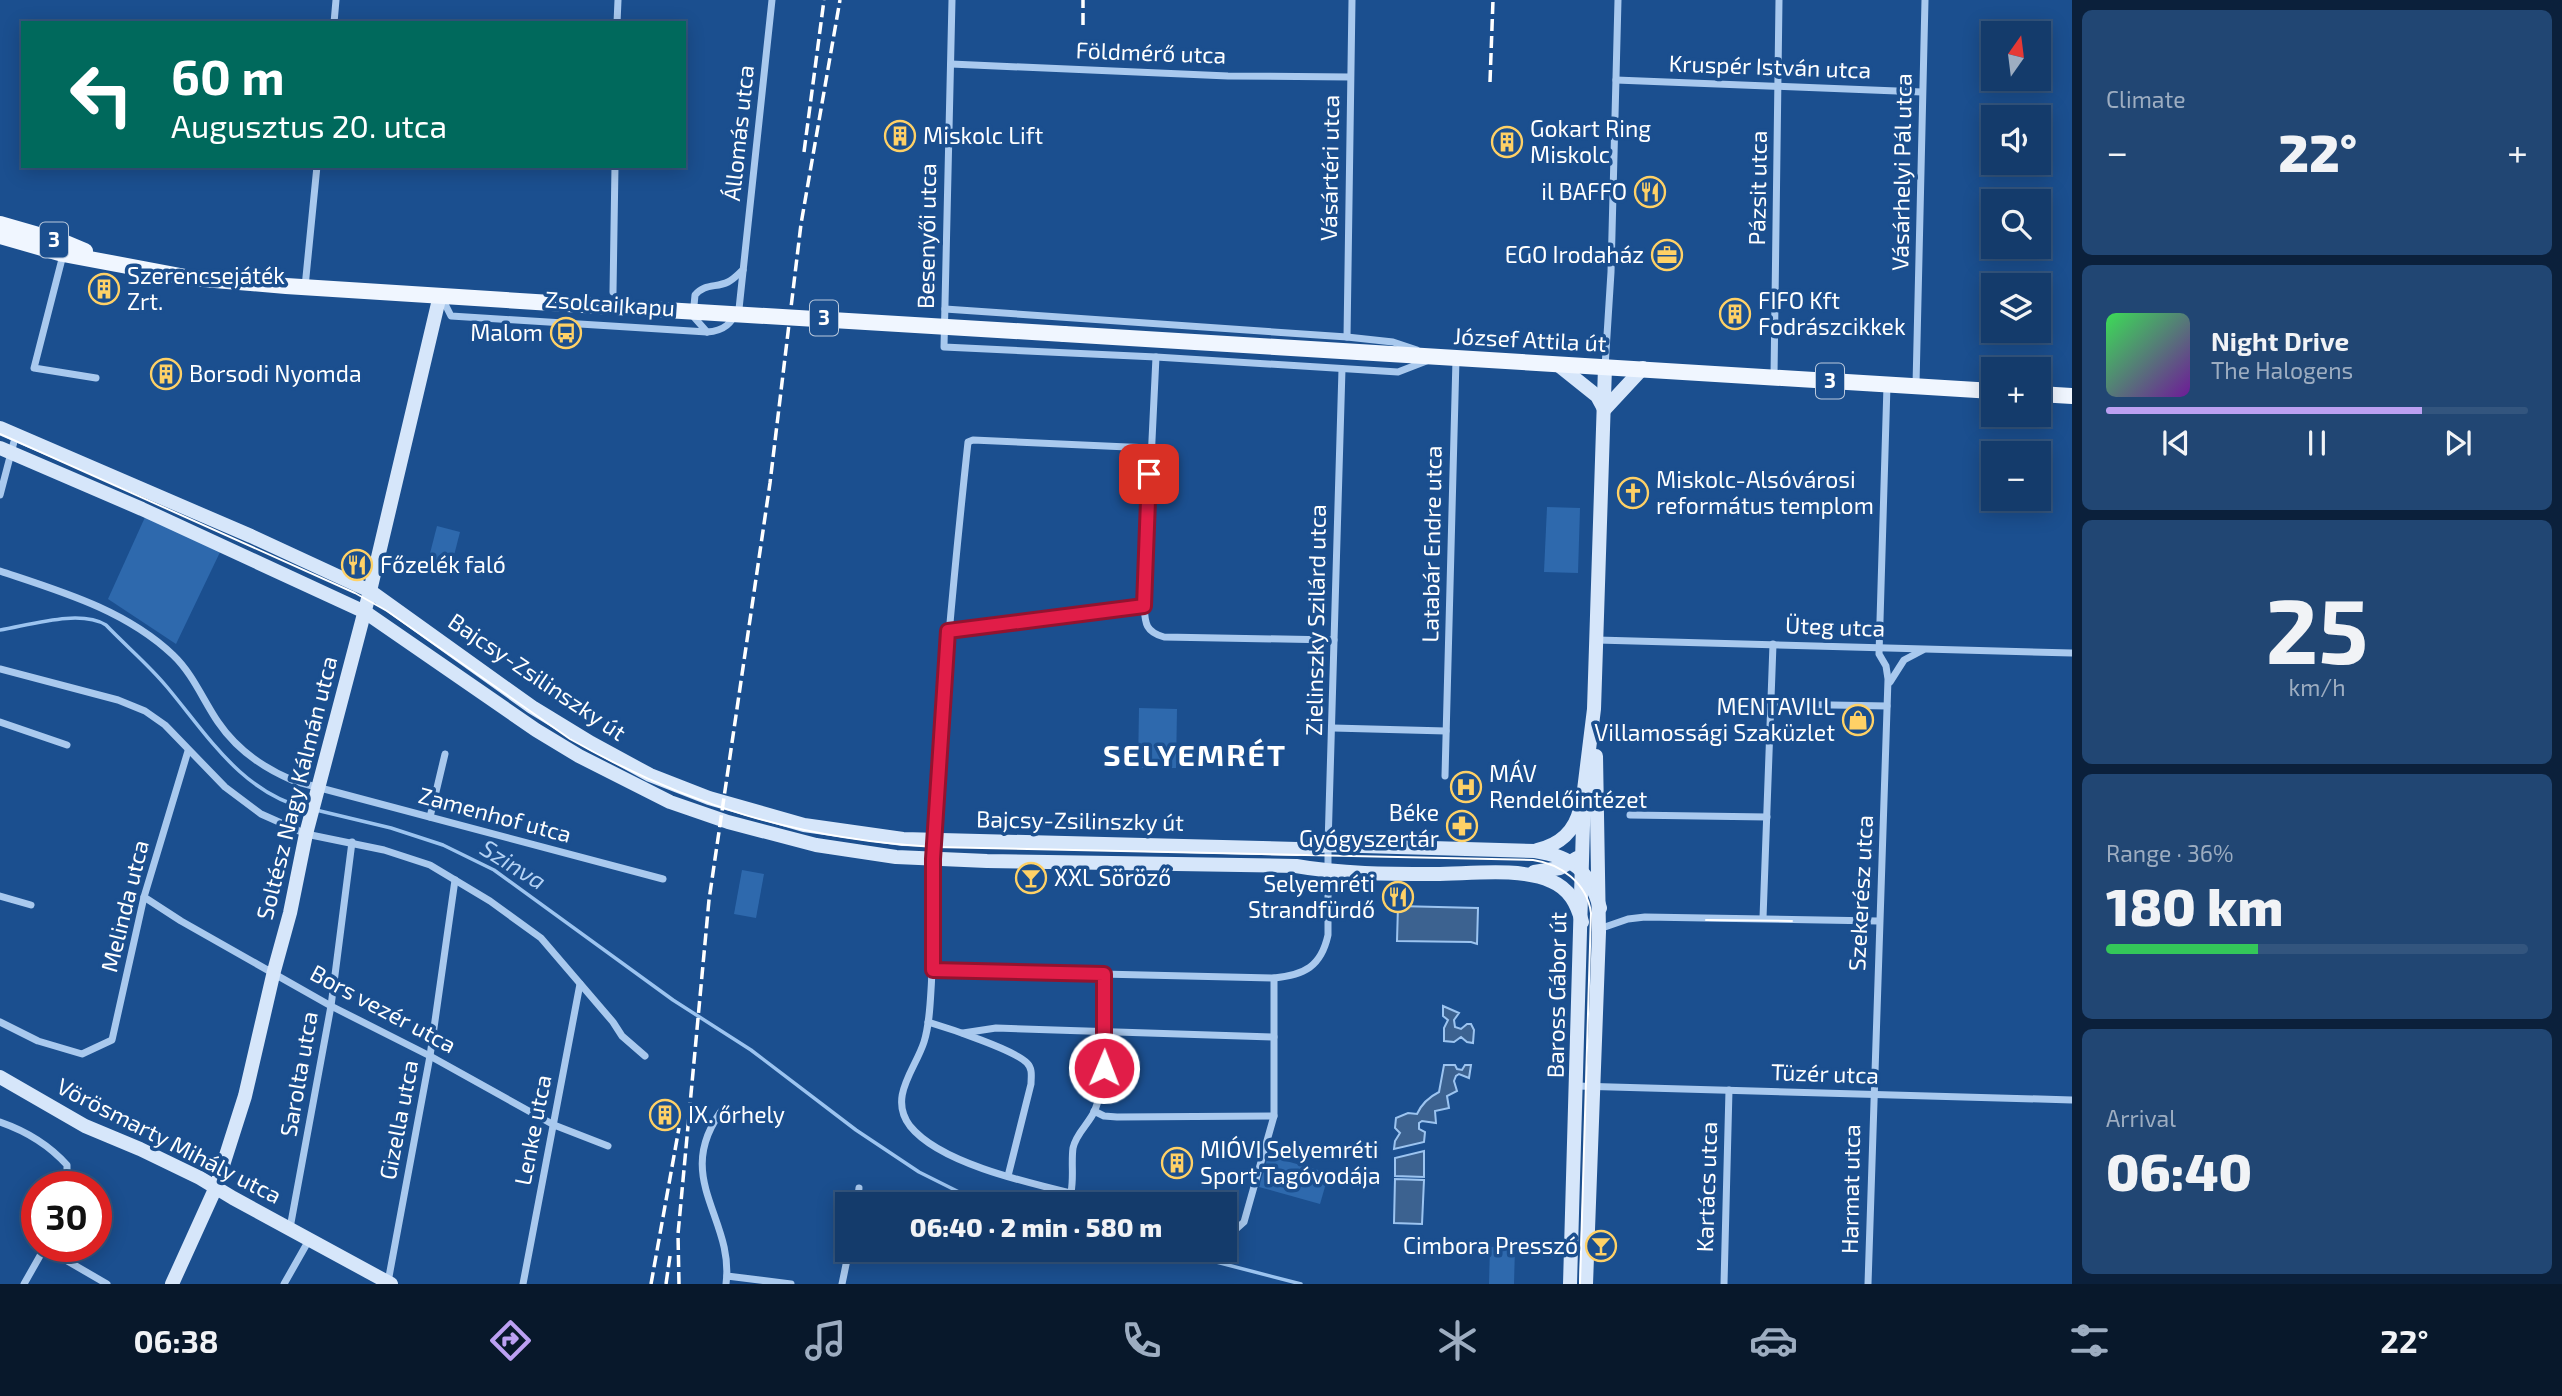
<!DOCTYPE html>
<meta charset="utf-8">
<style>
:root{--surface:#143b6b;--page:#214673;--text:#f1f3f6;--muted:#9dadc1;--line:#33557e;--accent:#bca0f2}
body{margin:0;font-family:"Exo 2",sans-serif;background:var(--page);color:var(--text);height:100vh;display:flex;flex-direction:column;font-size:26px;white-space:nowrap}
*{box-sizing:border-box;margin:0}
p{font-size:23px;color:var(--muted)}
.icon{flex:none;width:38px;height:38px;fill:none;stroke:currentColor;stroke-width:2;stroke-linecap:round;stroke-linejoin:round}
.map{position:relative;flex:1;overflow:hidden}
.sheet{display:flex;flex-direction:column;gap:10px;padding:10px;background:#0b203b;width:490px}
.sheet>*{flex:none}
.hud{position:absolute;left:21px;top:21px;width:665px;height:147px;border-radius:0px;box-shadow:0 4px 18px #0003,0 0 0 2px var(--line);background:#00695c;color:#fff;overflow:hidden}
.needle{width:46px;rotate:14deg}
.buttons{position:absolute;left:1981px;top:21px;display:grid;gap:14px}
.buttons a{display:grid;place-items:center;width:70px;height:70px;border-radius:0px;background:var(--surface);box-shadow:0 4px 18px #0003,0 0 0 2px var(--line);font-size:35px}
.speed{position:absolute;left:21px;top:1171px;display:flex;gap:14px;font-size:35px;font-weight:700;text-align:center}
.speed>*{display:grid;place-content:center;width:91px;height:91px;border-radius:50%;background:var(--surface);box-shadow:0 4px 18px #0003,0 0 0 2px var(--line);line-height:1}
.speed .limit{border:10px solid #d22;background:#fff;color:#111}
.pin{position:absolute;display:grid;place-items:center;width:60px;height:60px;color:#fff;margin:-30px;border-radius:14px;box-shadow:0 4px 10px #0006}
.me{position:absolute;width:77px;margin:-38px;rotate:1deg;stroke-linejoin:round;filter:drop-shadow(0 0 5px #0008)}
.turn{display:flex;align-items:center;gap:24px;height:147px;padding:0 35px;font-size:32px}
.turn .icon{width:91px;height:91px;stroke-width:2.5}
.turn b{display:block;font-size:49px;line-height:60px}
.big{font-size:52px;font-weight:800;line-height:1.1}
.sheet .card{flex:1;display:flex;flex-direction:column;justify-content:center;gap:10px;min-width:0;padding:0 24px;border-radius:10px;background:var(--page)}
.sheet .dial{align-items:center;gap:0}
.dial b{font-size:91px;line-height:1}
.song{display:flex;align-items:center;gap:21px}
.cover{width:84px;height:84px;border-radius:10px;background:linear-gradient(135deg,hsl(130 70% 55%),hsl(280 70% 35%))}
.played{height:7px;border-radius:4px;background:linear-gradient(90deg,var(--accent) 75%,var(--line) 75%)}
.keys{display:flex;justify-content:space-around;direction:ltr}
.heat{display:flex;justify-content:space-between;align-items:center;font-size:38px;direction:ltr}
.charge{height:10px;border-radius:5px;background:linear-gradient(90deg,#34c759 36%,var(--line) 0)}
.trip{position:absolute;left:835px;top:1192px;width:402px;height:70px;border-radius:0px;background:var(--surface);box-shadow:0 4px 18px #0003,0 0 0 2px var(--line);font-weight:800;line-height:70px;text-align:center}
.menu{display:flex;height:112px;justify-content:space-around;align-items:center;background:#08182b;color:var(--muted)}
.menu .icon{width:49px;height:49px}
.menu .current{color:var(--accent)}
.menu b{font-size:32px;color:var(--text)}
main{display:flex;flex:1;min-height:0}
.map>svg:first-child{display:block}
</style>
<main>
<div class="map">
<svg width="2072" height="1284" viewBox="0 0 2072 1284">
<rect width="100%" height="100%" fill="#1b4f8f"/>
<g fill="#2e69ad">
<polygon points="1547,507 1580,508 1578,573 1544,572"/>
<polygon points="146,515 222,548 176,644 108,599"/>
<polygon points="437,526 460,532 449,575 426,569"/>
<polygon points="1139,708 1177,709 1176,768 1138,768"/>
<polygon points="742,870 764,874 756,918 734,914"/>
<polygon points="1268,1156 1329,1173 1320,1204 1259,1187"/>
<polygon points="1490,1247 1515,1247 1514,1284 1489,1284"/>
</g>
<g fill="#3c6290" stroke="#9cc4f0" stroke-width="2">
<polygon points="1398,906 1478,908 1477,944 1471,942 1397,941"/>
<polygon points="1443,1006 1459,1013 1454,1020 1455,1027 1461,1029 1467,1024 1471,1024 1474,1030 1473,1043 1467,1042 1461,1037 1454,1042 1444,1041 1444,1028 1448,1020 1443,1016"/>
<path d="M1444,1065h11l2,4 5,1 3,-5h6l-2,13 -10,-4 -3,2 -2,5 3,10 -10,5 2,12 -14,3 1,12 -14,-2 -3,2v6l6,3 -1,10 -30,7 1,-8 5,-8 -5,-5 1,-10 12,-5 9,1c5,-11 12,-17 22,-22z"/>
<polygon points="1424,1151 1424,1177 1395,1176 1395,1158"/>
<polygon points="1395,1179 1424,1180 1422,1224 1394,1223"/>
</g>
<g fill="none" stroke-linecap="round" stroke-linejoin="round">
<g stroke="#9cc4f0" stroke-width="3.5">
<path d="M0,630c30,-5 80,-21 106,-5 20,21 43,40 61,62 41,49 75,106 141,122"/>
<polyline points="316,810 391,828 443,845 494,870 673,1000 751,1050 856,1130 919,1172 961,1193 1000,1204"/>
<polyline points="1170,1250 1301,1284"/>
</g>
<g stroke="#a9c9ee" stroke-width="7">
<polyline points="952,0 944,347 1156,357 1398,372 1429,360"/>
<polyline points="334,23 336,0"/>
<polyline points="617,23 618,0"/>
<polyline points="951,64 1228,76 1350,77"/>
<polyline points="1616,80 1922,92"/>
<polyline points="63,255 34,368 96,378"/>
<polyline points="305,287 317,166"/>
<polyline points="613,292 615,166"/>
<path d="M441,296l10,20 256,16c18,-1 24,-9 32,-23l33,-309"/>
<polyline points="945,309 1347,337 1393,342 1417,350"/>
<path d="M707,332l-14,-16 2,-21c10,-12 21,-7 33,-13 6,-3 10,-8 15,-12"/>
<polyline points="1347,337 1352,0"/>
<path d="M1156,357l-12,249c1,18 2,26 20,31l170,3"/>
<polyline points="1605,367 1611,272 1618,0"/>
<polyline points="1774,377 1779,0"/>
<polyline points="1916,385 1925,0"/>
<polyline points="0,495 16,434"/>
<path d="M0,571c60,20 126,39 173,84 20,19 30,45 45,67 19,28 45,46 76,59l369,98"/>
<polyline points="948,631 1144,606"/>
<polyline points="1597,640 2072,653"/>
<polyline points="0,669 118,700 145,711 165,725 225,787 261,814 306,834 384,850 430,865 490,901 541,938 613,1022 622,1036 645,1056"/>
<polyline points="1890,682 1904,660 1923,650"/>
<polyline points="1771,704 1887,706"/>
<polyline points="0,722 67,745"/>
<polyline points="1333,728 1446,731"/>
<polyline points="1445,776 1456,359"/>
<polyline points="1630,815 1767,817"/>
<polyline points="430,817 445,754"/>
<polyline points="0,896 31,905"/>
<polyline points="144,897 181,921 331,1006 430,1056 554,1125 608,1146"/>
<polyline points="1763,918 1773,644"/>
<polyline points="1599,929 1628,919 1645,917 1878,921"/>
<path d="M933,970l341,8c30,-3 47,-11 54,-43v-90l14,-476"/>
<polyline points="0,1022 38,1041 82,1054 112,1040 144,897 188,751"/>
<path d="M928,1022c20,6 87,28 99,41 6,6 4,14 4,21l-23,92"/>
<polyline points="963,1033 996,1028 1274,1037"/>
<polyline points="1577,1086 2072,1100"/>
<path d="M725,1106c-56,71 10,111 1,178"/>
<polyline points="1094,1111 1104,1116 1117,1117 1274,1116"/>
<path d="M0,1122c26,9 49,23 67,43v21"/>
<path d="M1071,1192c3,-15 0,-29 2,-44 3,-15 16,-24 22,-38 16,-39 10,-94 9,-136"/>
<polyline points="857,1204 859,1188"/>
<path d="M1115,1204c-55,-15 -170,-34 -205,-78 -22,-29 5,-56 14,-84 5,-16 6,-34 7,-52 3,-44 0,-88 2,-132 7,-139 20,-277 35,-416l5,-2 177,8"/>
<polyline points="290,1228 331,1006 352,842"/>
<polyline points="1225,1233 1234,1231 1244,1222 1274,1116 1274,978"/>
<polyline points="45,1248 107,1284"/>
<polyline points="727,1276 791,1284"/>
<polyline points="388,1282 430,1056 455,880"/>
<polyline points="24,1284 45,1247"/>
<polyline points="284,1284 309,1240"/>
<polyline points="523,1284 580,984"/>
<polyline points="842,1284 849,1250"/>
<polyline points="1724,1284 1729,1090"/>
<polyline points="1868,1284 1888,679 1886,666 1879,654 1887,385"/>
</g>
<g stroke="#d6e6fa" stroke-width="14">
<polyline points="1557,364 1597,396 1604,409"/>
<polyline points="1604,410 1643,368"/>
<path d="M0,428l251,108 119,55 162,116 59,36 59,32 59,23 95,27 99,14 394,10 31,-4 207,6c39,6 54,20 65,57"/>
<path d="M0,448l142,61 223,103 171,118 43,26 91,46 58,20 88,23 80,12 91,4 309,5c45,8 92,8 139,8 34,0 85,-7 116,7 19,8 26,23 31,41"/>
<path d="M1537,850c22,-5 38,-19 43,-41"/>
<polyline points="1534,872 1560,868 1577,858"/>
<polyline points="0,1077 85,1126 140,1149 200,1178 233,1198 391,1284"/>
<polyline points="172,1284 216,1187 245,1096 274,971 290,913 306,834 370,591 440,295"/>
<polyline points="1570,1284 1584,790 1594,709 1605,367"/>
<polyline points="1586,1284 1599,932 1596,756"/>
</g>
<g stroke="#f0f6ff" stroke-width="16">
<polyline points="0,224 66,243 85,251"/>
<polyline points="0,236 63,254 191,278 286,286 583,305"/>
<polyline points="1064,334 1993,391"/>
<polyline points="2039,394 2072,396"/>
</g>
<g stroke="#fff" stroke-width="2">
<path d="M0,434l355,159 32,18 183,128c118,67 229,100 364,108l599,13c28,4 54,23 58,53l-11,371"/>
<polyline points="1706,920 1792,921"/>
</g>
<g stroke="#fff" stroke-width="3.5" stroke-dasharray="12 5" stroke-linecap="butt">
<polyline points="1083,25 1083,0"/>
<polyline points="1490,82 1493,0"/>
<polyline points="804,152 824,0"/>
<polyline points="651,1284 679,1128"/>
<polyline points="666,1284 670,1256"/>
<polyline points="679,1284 678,1234 709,900 770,483 801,224 840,0"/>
</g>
<polyline stroke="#f0f6ff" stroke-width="16" points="583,305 1064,334"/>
</g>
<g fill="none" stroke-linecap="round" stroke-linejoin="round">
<g stroke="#92132f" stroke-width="18">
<polyline id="route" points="1104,1068 1104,974 933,970 933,859 948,631 1144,606 1149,474"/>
</g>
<use href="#route" stroke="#e11d48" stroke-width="12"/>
</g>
<defs>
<g id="building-ring" transform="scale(1.575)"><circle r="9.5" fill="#1b4f8f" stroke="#ffd166" stroke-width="1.5"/><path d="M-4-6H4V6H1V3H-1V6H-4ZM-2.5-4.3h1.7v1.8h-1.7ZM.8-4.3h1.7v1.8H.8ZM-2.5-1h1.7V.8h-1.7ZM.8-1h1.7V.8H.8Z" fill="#ffd166"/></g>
<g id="restaurant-ring" transform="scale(1.575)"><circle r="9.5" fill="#1b4f8f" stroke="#ffd166" stroke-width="1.5"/><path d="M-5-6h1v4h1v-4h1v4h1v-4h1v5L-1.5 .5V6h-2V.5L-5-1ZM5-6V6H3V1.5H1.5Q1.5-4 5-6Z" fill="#ffd166"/></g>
<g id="office-ring" transform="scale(1.575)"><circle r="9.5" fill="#1b4f8f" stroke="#ffd166" stroke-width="1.5"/><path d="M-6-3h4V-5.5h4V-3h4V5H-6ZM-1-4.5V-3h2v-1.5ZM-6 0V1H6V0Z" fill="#ffd166"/></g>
<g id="bus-ring" transform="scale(1.575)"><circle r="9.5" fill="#1b4f8f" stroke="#ffd166" stroke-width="1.5"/><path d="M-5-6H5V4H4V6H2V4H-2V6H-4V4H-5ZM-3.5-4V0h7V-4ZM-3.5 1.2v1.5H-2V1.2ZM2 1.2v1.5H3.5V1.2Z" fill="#ffd166"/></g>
<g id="church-ring" transform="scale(1.575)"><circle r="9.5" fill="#1b4f8f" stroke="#ffd166" stroke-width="1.5"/><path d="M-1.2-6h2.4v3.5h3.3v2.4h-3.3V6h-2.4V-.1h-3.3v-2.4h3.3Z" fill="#ffd166"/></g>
<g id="shop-ring" transform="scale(1.575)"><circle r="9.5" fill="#1b4f8f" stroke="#ffd166" stroke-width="1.5"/><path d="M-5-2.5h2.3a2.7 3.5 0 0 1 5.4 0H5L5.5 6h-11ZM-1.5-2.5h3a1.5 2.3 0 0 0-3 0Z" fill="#ffd166"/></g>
<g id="hospital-ring" transform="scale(1.575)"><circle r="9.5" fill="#1b4f8f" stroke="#ffd166" stroke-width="1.5"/><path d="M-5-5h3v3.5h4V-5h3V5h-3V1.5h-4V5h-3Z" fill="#ffd166"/></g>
<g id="pharmacy-ring" transform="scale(1.575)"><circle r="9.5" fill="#1b4f8f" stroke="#ffd166" stroke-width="1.5"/><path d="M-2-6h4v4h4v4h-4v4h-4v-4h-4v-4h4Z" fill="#ffd166"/></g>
<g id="bar-ring" transform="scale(1.575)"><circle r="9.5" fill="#1b4f8f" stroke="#ffd166" stroke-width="1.5"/><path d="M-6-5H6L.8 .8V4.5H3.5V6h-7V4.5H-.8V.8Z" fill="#ffd166"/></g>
</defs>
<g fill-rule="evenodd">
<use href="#building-ring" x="900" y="136"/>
<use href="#building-ring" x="1507" y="142"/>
<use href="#restaurant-ring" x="1650" y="192"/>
<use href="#office-ring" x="1667" y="255"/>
<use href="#building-ring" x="104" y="289"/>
<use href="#building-ring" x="1735" y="314"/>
<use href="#bus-ring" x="566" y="333"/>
<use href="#building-ring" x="166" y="374"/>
<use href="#church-ring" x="1633" y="493"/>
<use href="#restaurant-ring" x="357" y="565"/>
<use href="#shop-ring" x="1858" y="720"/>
<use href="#hospital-ring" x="1466" y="787"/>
<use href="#pharmacy-ring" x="1462" y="826"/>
<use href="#bar-ring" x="1031" y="878"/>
<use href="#restaurant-ring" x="1398" y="897"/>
<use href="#building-ring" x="665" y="1115"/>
<use href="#building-ring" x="1177" y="1163"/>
<use href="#bar-ring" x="1601" y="1246"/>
</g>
<g text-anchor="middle" stroke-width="7" stroke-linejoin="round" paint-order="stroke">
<g fill="#1b4f8f" stroke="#bbcadd" stroke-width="2">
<rect x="40" y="222.5" width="28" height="35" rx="5"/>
<rect x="810" y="300.5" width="28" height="35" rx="5"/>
<rect x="1816" y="363.5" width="28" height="35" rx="5"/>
</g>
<g font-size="21" font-weight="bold" fill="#fff">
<text x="54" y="247">3</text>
<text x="824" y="325">3</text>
<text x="1830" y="388">3</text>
</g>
<g font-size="23" fill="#fff" stroke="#1b4f8f">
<text transform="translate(1151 53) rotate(2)" y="8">Földmérő utca</text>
<text transform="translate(1770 67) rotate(2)" y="8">Kruspér István utca</text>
<text transform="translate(739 133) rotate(-84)" y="8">Állomás utca</text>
<text transform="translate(1330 168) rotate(-89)" y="8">Vásártéri utca</text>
<text transform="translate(1902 172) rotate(-89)" y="8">Vásárhelyi Pál utca</text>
<text transform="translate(1758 188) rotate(-89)" y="8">Pázsit utca</text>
<text transform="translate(927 236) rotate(-89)" y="8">Besenyői utca</text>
<text transform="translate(610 304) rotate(4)" y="8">Zsolcai kapu</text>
<text transform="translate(1530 340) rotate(3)" y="8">József Attila út</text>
<text transform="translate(1432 544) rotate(-89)" y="8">Latabár Endre utca</text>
<text transform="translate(1316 620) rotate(-89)" y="8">Zielinszky Szilárd utca</text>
<text transform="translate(1835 627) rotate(2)" y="8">Üteg utca</text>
<text transform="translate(537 677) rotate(34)" y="8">Bajcsy-Zsilinszky út</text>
<text transform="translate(297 788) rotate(-76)" y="8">Soltész Nagy Kálmán utca</text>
<text transform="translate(495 815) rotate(15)" y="8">Zamenhof utca</text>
<text transform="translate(1080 821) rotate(1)" y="8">Bajcsy-Zsilinszky út</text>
<text transform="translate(1861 893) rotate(-87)" y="8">Szekerész utca</text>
<text transform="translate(125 906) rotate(-76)" y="8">Melinda utca</text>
<text transform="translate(1557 995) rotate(-89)" y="8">Baross Gábor út</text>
<text transform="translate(383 1009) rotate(28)" y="8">Bors vezér utca</text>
<text transform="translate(299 1074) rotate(-80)" y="8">Sarolta utca</text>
<text transform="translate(1825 1074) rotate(2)" y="8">Tüzér utca</text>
<text transform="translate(399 1120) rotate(-79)" y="8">Gizella utca</text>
<text transform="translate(533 1130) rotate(-79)" y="8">Lenke utca</text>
<text transform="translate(169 1141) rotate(27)" y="8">Vörösmarty Mihály utca</text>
<text transform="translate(1707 1187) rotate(-88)" y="8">Kartács utca</text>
<text transform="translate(1851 1189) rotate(-89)" y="8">Harmat utca</text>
</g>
<g font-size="23" fill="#fff" stroke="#1b4f8f" text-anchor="start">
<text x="1530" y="137">Gokart Ring<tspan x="1530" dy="26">Miskolc</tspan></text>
<text x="923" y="144">Miskolc Lift</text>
<text x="1627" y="200" text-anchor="end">il BAFFO</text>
<text x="1644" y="263" text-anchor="end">EGO Irodaház</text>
<text x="127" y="284">Szerencsejáték<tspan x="127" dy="26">Zrt.</tspan></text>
<text x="1758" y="309">FIFO Kft<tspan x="1758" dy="26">Fodrászcikkek</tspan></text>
<text x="543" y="341" text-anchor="end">Malom</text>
<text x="189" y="382">Borsodi Nyomda</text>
<text x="1656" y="488">Miskolc-Alsóvárosi<tspan x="1656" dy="26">református templom</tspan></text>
<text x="380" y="573">Főzelék faló</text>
<text x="1835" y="715" text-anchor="end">MENTAVILL<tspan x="1835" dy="26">Villamossági Szaküzlet</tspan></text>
<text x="1489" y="782">MÁV<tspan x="1489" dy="26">Rendelőintézet</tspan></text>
<text x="1439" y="821" text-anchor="end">Béke<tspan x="1439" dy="26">Gyógyszertár</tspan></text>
<text x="1054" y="886">XXL Söröző</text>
<text x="1375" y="892" text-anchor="end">Selyemréti<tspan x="1375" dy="26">Strandfürdő</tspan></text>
<text x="688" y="1123">IX. őrhely</text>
<text x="1200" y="1158">MIÓVI Selyemréti<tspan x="1200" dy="26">Sport Tagóvodája</tspan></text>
<text x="1578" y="1254" text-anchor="end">Cimbora Presszó</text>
</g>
<g font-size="24" font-style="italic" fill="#b5d3f5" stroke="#1b4f8f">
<text transform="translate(513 865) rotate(32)" y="8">Szinva</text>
</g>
<g font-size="30" font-weight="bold" letter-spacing="2" fill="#fff" stroke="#1b4f8f">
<text x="1195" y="766">SELYEMRÉT</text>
</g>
</g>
</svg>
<div class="buttons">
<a><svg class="needle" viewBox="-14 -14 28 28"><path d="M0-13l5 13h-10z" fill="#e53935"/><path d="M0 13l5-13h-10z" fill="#9dadc1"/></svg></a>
<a><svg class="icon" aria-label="sound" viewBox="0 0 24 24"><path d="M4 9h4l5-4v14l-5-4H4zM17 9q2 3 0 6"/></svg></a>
<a><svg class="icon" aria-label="search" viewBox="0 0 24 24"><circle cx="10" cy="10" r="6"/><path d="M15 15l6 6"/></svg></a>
<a><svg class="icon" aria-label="layers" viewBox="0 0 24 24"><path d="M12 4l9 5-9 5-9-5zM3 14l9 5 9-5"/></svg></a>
<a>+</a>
<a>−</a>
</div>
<div class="speed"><div class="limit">30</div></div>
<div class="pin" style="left:1149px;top:474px;background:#d93025"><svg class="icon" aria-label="arrive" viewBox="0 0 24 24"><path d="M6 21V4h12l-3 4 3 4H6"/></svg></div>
<svg class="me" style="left:1104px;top:1068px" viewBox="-20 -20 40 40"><circle r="17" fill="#e11d48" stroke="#fff" stroke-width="3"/><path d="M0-11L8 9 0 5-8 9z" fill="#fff"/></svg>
<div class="trip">06:40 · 2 min · 580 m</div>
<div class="hud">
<div class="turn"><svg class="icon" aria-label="left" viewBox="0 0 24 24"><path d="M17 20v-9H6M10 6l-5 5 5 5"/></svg><div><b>60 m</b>Augusztus 20. utca</div></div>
</div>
</div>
<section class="sheet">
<div class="card"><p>Climate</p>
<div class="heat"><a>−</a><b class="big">22°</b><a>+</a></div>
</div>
<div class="card">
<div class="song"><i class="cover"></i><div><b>Night Drive</b><p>The Halogens</p></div></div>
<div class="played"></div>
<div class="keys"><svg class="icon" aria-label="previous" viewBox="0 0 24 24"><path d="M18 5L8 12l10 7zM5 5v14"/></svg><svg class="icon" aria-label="pause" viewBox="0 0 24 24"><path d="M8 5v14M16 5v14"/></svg><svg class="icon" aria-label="next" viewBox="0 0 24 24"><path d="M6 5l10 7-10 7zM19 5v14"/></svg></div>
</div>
<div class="card dial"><b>25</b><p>km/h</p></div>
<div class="card"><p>Range · 36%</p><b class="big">180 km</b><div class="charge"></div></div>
<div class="card"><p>Arrival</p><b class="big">06:40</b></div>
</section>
</main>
<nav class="menu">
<b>06:38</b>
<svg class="icon current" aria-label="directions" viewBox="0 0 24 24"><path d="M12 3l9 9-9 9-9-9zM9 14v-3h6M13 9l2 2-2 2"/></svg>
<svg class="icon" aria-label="music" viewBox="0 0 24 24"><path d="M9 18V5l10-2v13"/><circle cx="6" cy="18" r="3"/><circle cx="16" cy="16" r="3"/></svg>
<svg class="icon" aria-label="phone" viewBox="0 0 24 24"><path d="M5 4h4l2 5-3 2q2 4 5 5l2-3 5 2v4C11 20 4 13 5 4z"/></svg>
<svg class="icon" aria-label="climate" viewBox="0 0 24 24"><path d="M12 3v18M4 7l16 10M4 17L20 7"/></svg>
<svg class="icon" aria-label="car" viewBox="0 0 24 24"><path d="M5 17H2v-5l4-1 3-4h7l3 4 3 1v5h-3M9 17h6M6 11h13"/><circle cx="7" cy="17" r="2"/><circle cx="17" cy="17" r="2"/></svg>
<svg class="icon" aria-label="filters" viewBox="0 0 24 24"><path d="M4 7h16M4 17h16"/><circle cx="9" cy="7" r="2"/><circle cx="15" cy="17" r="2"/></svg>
<b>22°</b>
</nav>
